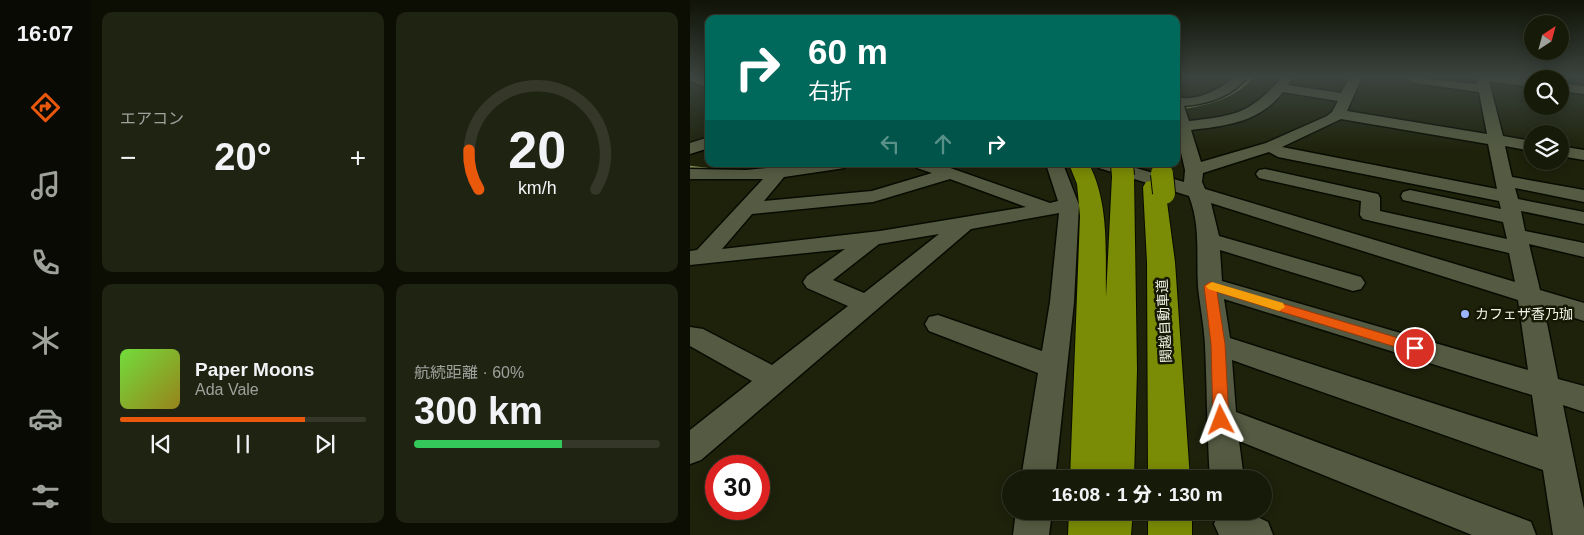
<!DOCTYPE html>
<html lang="ja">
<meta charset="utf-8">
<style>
:root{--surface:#161a08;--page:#1f2312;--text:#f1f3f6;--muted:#9ea19c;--line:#353829;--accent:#ea580c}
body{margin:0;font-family:Arial,"Noto Sans JP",sans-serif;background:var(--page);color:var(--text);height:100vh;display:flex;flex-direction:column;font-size:19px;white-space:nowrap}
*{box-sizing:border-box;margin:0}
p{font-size:16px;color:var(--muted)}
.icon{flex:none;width:28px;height:28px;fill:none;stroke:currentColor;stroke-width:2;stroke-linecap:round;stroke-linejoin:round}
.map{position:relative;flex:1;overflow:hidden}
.side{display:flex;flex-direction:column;gap:12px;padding:12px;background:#0c0e04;width:600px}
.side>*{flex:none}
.hud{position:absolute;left:15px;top:15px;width:475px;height:152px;border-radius:10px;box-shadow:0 2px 12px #0003,0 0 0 1px var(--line);background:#00695c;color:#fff;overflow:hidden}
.needle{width:32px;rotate:36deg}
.tools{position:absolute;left:834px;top:15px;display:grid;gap:10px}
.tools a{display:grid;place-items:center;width:45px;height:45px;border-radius:50%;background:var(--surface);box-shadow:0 2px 12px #0003,0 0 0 1px var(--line);font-size:25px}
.speed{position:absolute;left:15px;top:455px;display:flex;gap:10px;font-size:25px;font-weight:700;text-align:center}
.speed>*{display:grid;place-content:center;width:65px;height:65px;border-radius:50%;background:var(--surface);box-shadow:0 2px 12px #0003,0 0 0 1px var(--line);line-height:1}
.speed .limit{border:8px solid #d22;background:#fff;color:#111}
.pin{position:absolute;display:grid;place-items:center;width:42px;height:42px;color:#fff;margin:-21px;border:2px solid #fff;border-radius:50%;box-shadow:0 1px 5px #0007}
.me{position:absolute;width:55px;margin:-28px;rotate:357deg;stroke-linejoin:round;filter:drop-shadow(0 0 4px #0008)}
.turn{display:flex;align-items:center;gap:18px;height:105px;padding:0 20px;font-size:22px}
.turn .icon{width:65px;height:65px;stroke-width:2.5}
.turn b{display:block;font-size:35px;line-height:42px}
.lanes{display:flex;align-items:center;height:48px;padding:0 20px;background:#0003;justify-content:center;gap:25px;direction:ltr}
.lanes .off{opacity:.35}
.big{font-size:38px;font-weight:800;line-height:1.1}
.side .card{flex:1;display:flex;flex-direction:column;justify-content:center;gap:8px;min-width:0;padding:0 18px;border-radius:10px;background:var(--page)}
.side .dial{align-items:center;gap:0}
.dial svg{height:130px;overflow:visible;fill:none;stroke:var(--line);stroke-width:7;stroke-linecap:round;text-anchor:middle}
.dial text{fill:var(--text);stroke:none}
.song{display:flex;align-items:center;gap:15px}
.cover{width:60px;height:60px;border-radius:8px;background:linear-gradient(135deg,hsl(100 70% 55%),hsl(50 70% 35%))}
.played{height:5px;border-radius:2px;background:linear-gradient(90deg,var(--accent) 75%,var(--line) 75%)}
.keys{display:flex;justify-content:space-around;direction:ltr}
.heat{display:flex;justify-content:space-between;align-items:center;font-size:28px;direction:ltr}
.charge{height:8px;border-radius:4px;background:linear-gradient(90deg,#34c759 60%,var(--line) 0)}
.side .tiles{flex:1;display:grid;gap:12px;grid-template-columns:repeat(2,1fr)}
.trip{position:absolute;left:312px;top:470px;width:270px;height:50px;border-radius:25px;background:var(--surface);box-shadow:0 2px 12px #0003,0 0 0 1px var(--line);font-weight:800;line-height:50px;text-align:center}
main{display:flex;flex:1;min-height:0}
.menu{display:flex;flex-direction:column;width:90px;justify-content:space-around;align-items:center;background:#090a03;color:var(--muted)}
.menu .icon{width:35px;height:35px}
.menu .current{color:var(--accent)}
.menu b{font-size:22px;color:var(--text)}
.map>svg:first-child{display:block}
</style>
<main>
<nav class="menu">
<b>16:07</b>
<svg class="icon current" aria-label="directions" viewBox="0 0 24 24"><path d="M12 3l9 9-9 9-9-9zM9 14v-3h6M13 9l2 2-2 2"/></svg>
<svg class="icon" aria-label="music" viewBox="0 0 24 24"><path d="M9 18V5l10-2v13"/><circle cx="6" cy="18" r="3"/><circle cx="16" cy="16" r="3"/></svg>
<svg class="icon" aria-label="phone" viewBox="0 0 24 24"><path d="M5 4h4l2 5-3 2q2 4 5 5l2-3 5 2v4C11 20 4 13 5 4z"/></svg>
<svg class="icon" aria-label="climate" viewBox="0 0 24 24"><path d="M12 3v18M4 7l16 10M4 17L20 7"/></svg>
<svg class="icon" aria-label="car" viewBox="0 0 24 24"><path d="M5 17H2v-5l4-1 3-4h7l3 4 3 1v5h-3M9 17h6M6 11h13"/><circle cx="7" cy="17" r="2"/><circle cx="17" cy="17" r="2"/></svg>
<svg class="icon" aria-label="filters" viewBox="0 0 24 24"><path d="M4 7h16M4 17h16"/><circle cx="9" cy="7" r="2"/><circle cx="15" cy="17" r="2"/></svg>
</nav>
<section class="side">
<div class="tiles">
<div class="card"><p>エアコン</p>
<div class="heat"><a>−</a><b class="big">20°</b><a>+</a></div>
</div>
<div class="card dial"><svg viewBox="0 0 100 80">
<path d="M14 69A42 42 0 1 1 86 69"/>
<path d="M14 69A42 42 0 0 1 8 45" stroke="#ea580c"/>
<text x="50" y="56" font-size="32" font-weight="700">20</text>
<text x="50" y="72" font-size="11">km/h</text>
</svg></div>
<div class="card">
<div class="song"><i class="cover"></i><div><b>Paper Moons</b><p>Ada Vale</p></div></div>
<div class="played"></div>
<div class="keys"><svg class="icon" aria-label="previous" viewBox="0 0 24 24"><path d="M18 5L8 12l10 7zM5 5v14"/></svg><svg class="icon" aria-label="pause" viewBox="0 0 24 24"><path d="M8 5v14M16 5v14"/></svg><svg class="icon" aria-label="next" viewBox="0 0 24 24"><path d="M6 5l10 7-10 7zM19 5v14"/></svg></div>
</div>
<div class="card"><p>航続距離 · 60%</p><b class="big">300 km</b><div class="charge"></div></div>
</div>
</section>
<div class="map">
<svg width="894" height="535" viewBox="0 0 894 535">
<rect width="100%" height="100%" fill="#1e220b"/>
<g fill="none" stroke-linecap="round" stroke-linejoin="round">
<path stroke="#868e58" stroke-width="3" d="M496,107c26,-4 48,-11 67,-30"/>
<polyline stroke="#868e58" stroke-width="4.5" points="0,168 17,170"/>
<g stroke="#080b00" stroke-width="3">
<g id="minor">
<polygon points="0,77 19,80 19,88 0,81"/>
<path d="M544,77h13c-14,19 -39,27 -63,29l5,15c47,-5 62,-8 93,-44h12l-6,8 53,8 9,-16h12l-15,34 140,23 -8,-42 -64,-9 -4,-1 -2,-5 68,7 -1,-7h36l20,2v8l-43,-6 14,55 29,5v10l-27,-5 7,31 72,13v12l-69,-14 3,11 66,13v12l-63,-13 4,20 59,12v14l-55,-13 11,46 44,13v18l-40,-13 14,71 26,7v26l-21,-7 21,104v26h-31l-10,-65 -311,-110 4,52 282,105 13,5 5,13h-64l-233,-94 5,38h-34c-3,-45 -3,-90 -5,-134 -1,-20 -5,-39 -7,-58 -2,-30 3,-61 -9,-91l-90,-28 -3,-4h26l62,18 1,-12 -9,-39v-34c21,5 43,-7 58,-20zM593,92l55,9 -6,11 -5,4 -61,27 -65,19 -10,-32c36,-4 69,-8 92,-38zM651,119l147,25 9,45 -215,-42zM579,152l9,5 221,44 2,8 -91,-19 -7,2 -2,4 2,4 100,22 4,17 -127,-28v-13l-2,-4 -113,-25 -6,1 -3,4 3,4 102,23 -1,14 3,4 146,34 6,29 -310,-93 -3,-7 1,-9zM521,203l307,97 10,70 -306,-89 -2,-31 133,41 8,-2 4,-6 -4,-6 -142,-41zM534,299l308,96 6,42 -308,-99z"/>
<polygon points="870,83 894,86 894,94 870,91"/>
<polygon points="19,137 19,148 0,154 0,143"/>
<polygon points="870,146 894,150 894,160 870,156"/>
<path d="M119,164h38l-3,4 -6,1 -54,8 -20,24 108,-10 60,-18 -15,-5 -2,-4h24l111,39 8,-2 -12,-37h17l16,41 -5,97 -19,177h-34l17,-106 -109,-42 -4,-7 4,-7 9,-2 104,36 8,-49 9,-89 -88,16 -270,231 -11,4v-34l62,-49 -62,-35v-19l13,2 69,36 76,-59 -41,-18 -4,-6 4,-6 38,-27 -155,16v-14l7,-1 66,-71h-73v-10l56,1zM260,179l76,28 -146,24 -158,18 30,-35 121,-12zM249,234l-75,59 -31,-13 46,-36z"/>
<polygon points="326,511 362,511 359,535 323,535"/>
<polygon points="529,511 555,511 578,522 583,535 529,535 524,524"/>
</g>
</g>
<g stroke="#080b00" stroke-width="2">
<g id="highway">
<path d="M379,164h20c21,41 16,89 17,133l6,-121 3,-5 8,-1 8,1 3,5 3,194 -3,109h-64l10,-263 -3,-32z"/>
<polygon points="464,180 472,182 475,187 485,262 500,479 458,479 457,262 453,187 456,182"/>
<polygon points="379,511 443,511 441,535 378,535"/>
<rect x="458" y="511" width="44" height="24"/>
</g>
</g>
<use href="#minor" fill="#555b42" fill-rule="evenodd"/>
<use href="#highway" fill="#7a8b05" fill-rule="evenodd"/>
<g stroke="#080b00" stroke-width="24" stroke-linecap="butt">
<g id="highway-bridge">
<polyline points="432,164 433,176"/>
<polyline points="472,174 474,193"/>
</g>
</g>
<use href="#highway-bridge" stroke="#7a8b05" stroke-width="22"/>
</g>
<linearGradient id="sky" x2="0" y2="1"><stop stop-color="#101306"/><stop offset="0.51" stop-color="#3b443f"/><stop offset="1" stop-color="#3b443f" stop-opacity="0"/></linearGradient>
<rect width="894" height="151" fill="url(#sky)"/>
<polygon fill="#ea580c" stroke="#983908" points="520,282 725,343 732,348 725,353 527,292 535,344 539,420 537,425 531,427 526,425 523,420 521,344 514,286"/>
<polygon fill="#f59e0b" points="522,282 593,303 595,307 589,311 518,289 516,286"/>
<circle fill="#9ab5fd" stroke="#151803" stroke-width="2" cx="775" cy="314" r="5"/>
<g text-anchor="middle" stroke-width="5" stroke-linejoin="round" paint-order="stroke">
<g font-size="14" fill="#f0f3e5" stroke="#151803" text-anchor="start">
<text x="785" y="319">カフェザ香乃珈</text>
</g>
<g font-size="14" fill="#f0f3e5" stroke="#151803">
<text transform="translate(474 321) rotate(-93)" y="5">関越自動車道</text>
</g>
</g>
</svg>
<div class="tools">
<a><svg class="needle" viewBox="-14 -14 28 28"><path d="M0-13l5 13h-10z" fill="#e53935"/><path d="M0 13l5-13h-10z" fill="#9ea19c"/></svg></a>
<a><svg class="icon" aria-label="search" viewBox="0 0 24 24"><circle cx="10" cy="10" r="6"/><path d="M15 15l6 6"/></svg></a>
<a><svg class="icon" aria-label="layers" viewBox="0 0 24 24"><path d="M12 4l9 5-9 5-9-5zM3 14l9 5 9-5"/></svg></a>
</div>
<div class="speed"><div class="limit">30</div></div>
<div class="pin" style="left:725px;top:348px;background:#d93025"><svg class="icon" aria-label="arrive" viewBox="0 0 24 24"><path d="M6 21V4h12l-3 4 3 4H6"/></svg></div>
<svg class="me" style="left:531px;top:420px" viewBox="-20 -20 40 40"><path d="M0-17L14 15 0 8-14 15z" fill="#ea580c" stroke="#fff" stroke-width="4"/></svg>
<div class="trip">16:08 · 1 分 · 130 m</div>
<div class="hud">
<div class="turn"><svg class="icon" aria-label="right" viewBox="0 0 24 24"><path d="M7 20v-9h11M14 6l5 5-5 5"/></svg><div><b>60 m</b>右折</div></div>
<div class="lanes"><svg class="icon off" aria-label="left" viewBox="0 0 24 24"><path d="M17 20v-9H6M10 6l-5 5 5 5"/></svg><svg class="icon off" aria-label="ahead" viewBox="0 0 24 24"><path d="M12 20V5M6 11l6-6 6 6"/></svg><svg class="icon" aria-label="right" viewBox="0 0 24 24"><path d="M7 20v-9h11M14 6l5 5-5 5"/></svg></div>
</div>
</div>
</main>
